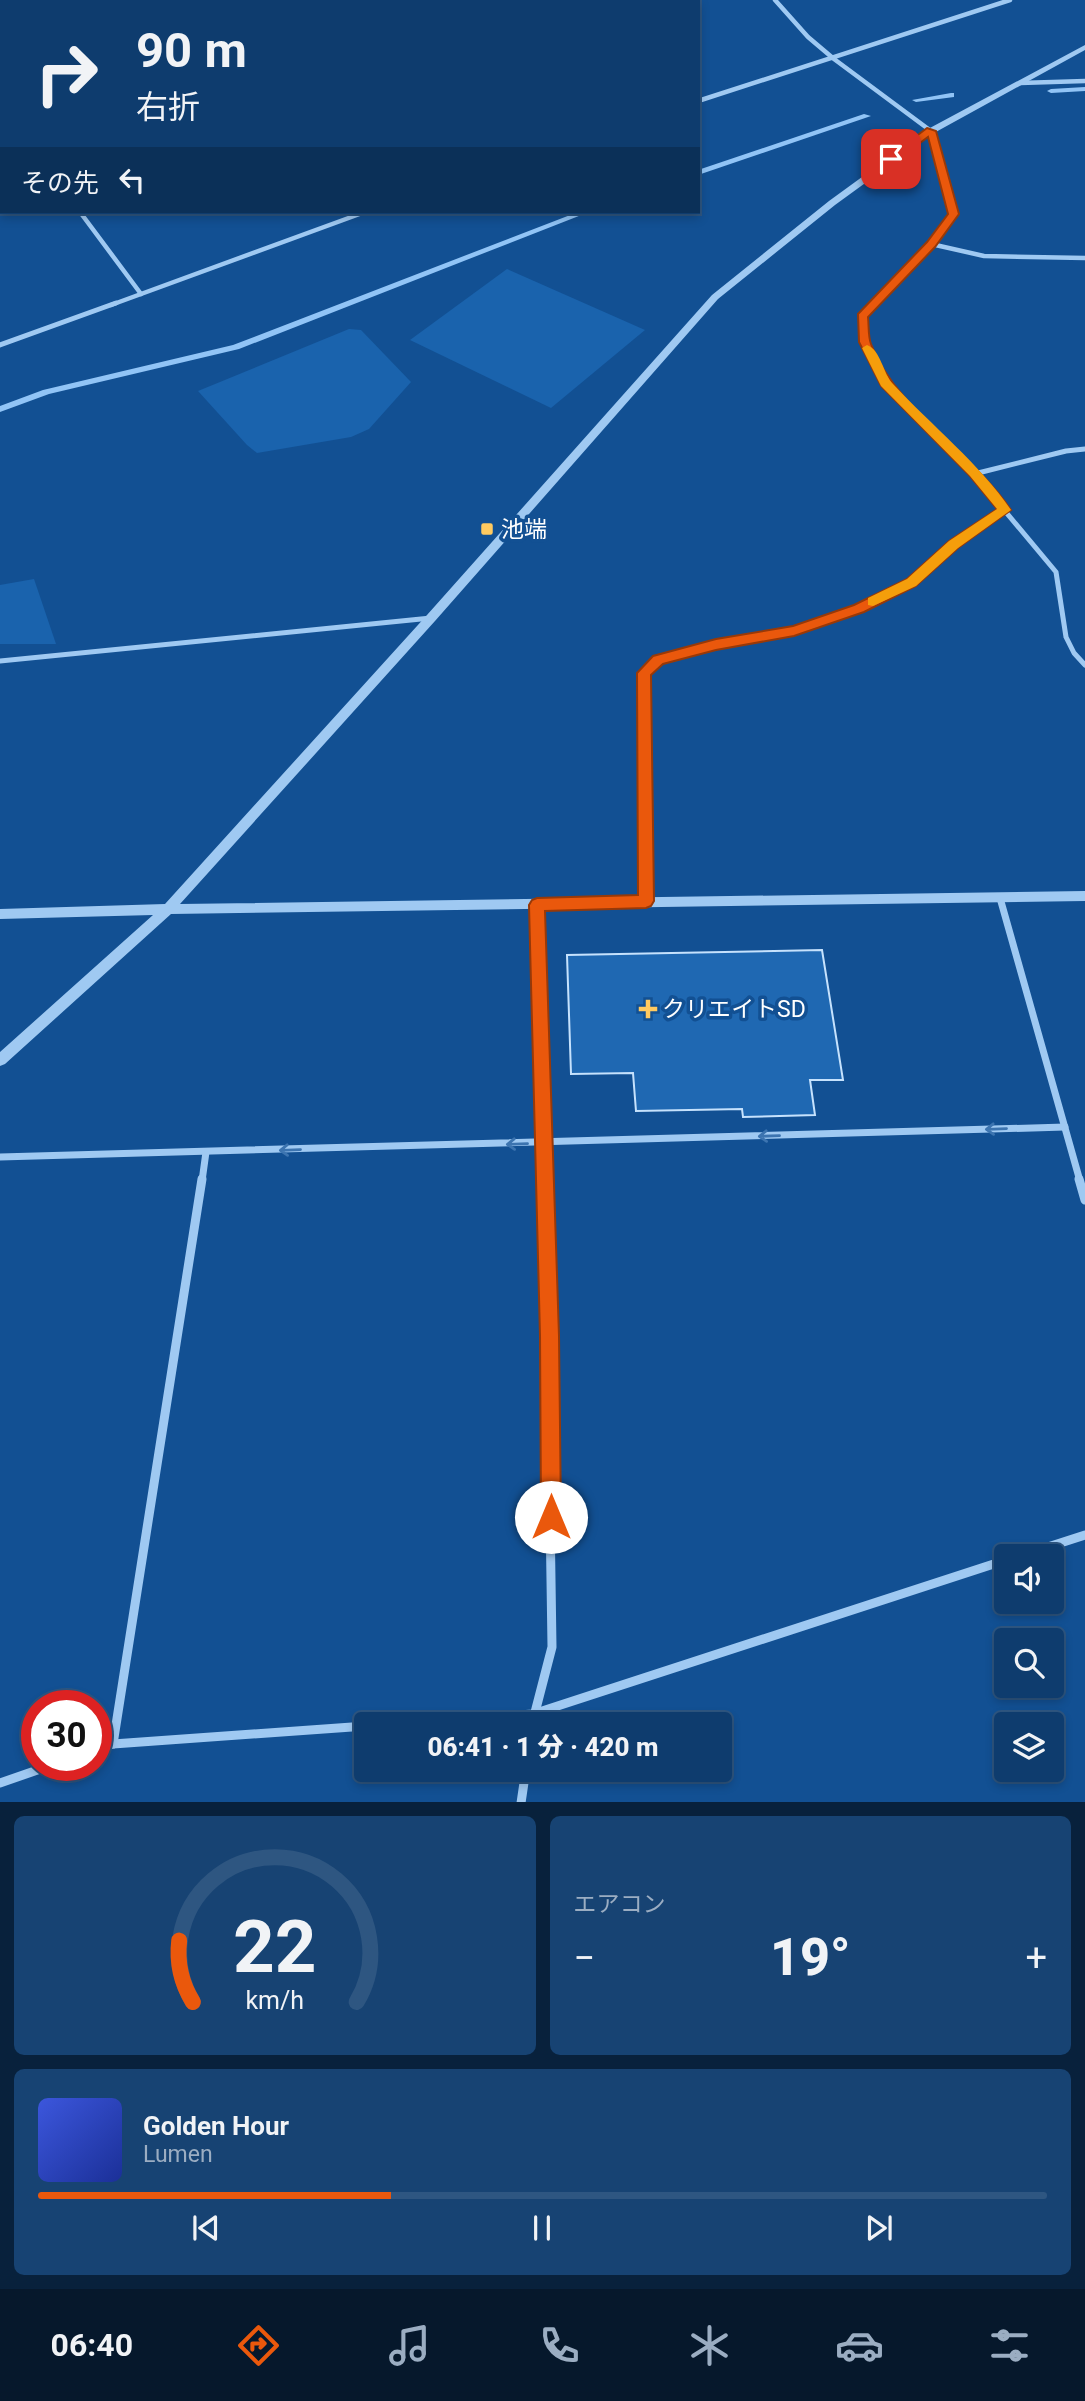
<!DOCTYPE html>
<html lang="ja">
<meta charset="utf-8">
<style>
:root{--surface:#0e3c6e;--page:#174373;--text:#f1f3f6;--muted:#9badc2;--line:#2e5681;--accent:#ea580c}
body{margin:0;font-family:Roboto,"Noto Sans JP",sans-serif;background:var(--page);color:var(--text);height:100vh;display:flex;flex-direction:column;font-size:26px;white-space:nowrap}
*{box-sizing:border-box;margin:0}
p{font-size:23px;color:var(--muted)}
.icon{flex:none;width:38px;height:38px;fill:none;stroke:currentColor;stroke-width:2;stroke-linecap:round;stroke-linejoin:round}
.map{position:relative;height:1802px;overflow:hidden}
.drawer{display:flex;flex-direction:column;gap:14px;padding:14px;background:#08213c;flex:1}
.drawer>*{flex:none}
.guide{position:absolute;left:0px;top:0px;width:700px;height:214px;box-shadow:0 4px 10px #0003,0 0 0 2px var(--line);background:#0e3c6e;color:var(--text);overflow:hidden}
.fabs{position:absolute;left:994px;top:1544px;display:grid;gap:14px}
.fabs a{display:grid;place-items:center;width:70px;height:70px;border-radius:7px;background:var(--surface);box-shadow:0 4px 10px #0003,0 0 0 2px var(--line);font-size:35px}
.speed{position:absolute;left:21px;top:1690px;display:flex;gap:14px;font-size:35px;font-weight:700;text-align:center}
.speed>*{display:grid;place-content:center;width:91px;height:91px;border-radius:50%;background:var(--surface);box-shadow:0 4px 10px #0003,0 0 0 2px var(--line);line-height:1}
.speed .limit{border:10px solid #d22;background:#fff;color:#111}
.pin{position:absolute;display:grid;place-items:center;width:60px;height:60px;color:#fff;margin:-30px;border-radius:14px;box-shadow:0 4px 10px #0006}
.me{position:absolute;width:77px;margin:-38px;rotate:0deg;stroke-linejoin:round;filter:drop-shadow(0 0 5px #0008)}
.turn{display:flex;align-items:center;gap:24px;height:147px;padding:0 21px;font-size:32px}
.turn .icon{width:91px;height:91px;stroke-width:2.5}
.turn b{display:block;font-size:49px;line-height:60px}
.then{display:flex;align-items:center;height:66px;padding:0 21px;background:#0003;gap:14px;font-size:26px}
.big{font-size:52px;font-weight:800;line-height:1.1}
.drawer .widget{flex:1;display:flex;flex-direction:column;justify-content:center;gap:10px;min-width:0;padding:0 24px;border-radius:10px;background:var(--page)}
.drawer .dial{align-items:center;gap:0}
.dial svg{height:182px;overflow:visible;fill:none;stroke:var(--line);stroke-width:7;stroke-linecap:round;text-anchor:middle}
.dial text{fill:var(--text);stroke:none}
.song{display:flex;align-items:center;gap:21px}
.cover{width:84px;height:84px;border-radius:10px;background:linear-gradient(135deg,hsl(230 70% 55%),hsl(230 70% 35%))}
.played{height:7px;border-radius:4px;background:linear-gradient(90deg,var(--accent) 35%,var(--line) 35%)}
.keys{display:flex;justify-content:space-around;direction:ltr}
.heat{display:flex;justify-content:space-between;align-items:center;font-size:38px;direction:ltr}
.drawer .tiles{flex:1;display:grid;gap:14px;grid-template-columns:1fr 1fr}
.widget:last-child{grid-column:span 2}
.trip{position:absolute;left:354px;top:1712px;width:378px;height:70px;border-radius:7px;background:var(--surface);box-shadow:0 4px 10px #0003,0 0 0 2px var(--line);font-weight:800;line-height:70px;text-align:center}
.tabs{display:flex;height:112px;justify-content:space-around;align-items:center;background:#06182c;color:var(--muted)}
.tabs .icon{width:49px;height:49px}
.tabs .active{color:var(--accent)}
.tabs b{font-size:32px;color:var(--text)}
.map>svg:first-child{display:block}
</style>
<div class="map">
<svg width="1085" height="1803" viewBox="0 0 1085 1803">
<rect width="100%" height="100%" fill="#125093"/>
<g fill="#1a63ad">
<polygon points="507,269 645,330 551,408 410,340"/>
<polygon points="349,329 361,330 411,382 369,429 351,437 257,453 247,445 198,391"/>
<polygon points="34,579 56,644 0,644 0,585"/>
</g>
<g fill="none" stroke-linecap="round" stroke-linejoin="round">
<g fill="#91c4f6" fill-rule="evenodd">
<polygon points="1085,87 1085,91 1051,93 1047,91 1051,89"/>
<polygon points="951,93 954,93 954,97 916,102 912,100"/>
<polygon points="864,114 871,116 698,175 698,170"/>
<polygon points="578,212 589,212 239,349 49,394 0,412 0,406 43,390 233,345"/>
</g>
</g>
<polygon fill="#1f68b2" stroke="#c6e2fd" stroke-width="2" points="822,950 843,1080 810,1080 815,1115 743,1117 742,1109 636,1111 633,1073 571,1074 567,955"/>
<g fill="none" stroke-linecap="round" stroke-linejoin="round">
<g stroke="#9fc9f2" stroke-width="4.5">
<polyline points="775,0 808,37 834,59 931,131 953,214 931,244 874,305"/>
<polyline points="302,2 309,0"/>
<polyline points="1020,83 1085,81"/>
<polyline points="698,101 1010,0"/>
<polyline points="80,212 141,294"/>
<polyline points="931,244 984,256 1085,258"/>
<polyline points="111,305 365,212"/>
</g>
<g stroke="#9fc9f2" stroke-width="5">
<polyline points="875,303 862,317 864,342 885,383 974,474 1056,572 1066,637 1074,653 1085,665"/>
<polyline points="0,345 116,303"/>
<polyline points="974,474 1066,451 1085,449"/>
<polyline points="0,661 431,618"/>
<polyline points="644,690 644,673 658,660 716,645 794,631 859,609 911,583 953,545 1005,510"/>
</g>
<g stroke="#9fc9f2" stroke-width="7">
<polyline points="644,689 646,901"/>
<polyline points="1000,898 1080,1181"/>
<polyline points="537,905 545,1181"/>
<polyline points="0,1157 1065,1127"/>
<polyline points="202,1181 206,1152"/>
</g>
<g stroke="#9fc9f2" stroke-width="9">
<polyline points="1079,1179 1085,1200"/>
<polyline points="1020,1556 1085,1535"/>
<polyline points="393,1724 533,1714 1006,1560"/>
<polyline points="532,1724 552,1647 545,1179"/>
<polyline points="113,1744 202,1179"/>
<polyline points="96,1749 113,1744 366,1726"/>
<polyline points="0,1783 49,1766"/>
<polyline points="521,1803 526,1769"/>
</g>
<g fill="#9fc9f2" fill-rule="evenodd">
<rect x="0" y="34" width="2" height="7"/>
<polygon points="1085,45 1085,50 934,133 835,205 718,299 435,621 180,904 1085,891 1085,901 171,914 5,1064 0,1066 0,1052 153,915 0,919 0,909 165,904 427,615 712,295 829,201 928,129"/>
<rect x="0" y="79" width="2" height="4"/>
</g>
</g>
<defs><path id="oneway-shaft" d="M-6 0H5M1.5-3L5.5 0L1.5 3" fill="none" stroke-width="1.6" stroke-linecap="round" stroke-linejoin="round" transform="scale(1.75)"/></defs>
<g stroke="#3c74b0">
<use href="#oneway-shaft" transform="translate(996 1129) rotate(178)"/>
<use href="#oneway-shaft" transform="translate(769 1136) rotate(178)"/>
<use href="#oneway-shaft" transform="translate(517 1144) rotate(178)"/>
<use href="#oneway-shaft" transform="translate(290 1150) rotate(178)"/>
</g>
<path fill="#ea580c" stroke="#983908" stroke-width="2" d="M927,128l9,3 23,83 -24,33 -67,70c1,9 0,19 3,27 24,64 101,109 140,166l-53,38 -42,38 -52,26 -70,24 -78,14 -53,14 -12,11 3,226 -3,5 -5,2 -101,3 14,425 2,181 -3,7 -7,3 -7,-3 -3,-7 -1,-181 -11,-431 3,-5 5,-2 101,-3 -1,-222 16,-17 63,-17 77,-13 61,-21 53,-26 42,-38 48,-32 -27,-33 -89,-90 -22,-44 -1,-28 69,-72 21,-28 -20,-77 -33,25 -9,-3z"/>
<path fill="#f59e0b" d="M867,345c14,5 16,29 26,39 39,42 86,79 118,126l-53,38 -42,38 -43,20 -5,-1v-7l39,-19 42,-38 48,-32 -27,-33 -89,-90 -19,-38z"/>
<g fill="#ffca60" stroke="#125093" stroke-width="2.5">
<rect x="480" y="522" width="14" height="14" rx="3.5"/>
<path d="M644.5 998.5h7v7h7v7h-7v7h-7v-7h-7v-7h7z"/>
</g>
<g text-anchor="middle" stroke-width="7" stroke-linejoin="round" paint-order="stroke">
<g font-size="23" fill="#fff" stroke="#125093" text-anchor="start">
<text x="501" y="537">池端</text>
<text x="662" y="1017">クリエイトSD</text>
</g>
</g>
</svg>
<div class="fabs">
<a><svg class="icon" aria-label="sound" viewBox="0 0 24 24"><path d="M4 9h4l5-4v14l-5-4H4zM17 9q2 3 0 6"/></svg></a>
<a><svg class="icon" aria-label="search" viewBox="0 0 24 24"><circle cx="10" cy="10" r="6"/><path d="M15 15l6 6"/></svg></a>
<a><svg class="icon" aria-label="layers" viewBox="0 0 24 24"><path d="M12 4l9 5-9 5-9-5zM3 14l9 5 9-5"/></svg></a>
</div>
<div class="speed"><div class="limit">30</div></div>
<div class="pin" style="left:891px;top:159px;background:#d93025"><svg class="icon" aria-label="arrive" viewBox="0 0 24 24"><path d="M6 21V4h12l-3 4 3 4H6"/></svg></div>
<svg class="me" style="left:551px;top:1517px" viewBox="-20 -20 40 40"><circle r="19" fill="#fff"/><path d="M0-13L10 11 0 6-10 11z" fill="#ea580c"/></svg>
<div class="trip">06:41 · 1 分 · 420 m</div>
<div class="guide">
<div class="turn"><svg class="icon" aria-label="right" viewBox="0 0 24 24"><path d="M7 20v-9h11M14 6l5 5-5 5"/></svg><div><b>90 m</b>右折</div></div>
<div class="then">その先<svg class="icon" aria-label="left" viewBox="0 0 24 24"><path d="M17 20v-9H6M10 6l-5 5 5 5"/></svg></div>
</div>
</div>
<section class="drawer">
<div class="tiles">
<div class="widget dial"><svg viewBox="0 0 100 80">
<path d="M14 69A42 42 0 1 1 86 69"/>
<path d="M14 69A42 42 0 0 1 8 42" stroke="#ea580c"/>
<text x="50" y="56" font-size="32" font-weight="700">22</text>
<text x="50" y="72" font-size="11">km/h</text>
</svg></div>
<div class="widget"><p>エアコン</p>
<div class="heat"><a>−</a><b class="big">19°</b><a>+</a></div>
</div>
<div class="widget">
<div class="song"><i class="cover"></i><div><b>Golden Hour</b><p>Lumen</p></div></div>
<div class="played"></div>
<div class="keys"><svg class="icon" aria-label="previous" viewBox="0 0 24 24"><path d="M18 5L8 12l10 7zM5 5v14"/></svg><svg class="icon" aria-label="pause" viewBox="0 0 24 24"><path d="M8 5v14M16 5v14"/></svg><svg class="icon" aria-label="next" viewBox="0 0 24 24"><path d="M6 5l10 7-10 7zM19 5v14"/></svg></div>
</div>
</div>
</section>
<nav class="tabs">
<b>06:40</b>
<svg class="icon active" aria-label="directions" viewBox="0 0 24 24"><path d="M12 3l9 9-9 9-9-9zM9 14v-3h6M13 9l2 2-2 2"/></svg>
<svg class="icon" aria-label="music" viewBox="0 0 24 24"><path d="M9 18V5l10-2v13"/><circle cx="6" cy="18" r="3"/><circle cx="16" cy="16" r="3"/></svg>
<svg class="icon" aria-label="phone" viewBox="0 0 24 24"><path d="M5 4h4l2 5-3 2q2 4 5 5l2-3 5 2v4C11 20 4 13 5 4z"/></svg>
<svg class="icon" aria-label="climate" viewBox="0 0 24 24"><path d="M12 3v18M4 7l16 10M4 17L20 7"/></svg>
<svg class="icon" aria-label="car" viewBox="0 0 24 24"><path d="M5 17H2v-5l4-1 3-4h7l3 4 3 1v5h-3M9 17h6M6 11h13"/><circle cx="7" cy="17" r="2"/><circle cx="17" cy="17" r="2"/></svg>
<svg class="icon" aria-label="filters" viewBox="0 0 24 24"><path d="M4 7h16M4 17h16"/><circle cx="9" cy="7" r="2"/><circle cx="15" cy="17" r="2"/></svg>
</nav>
